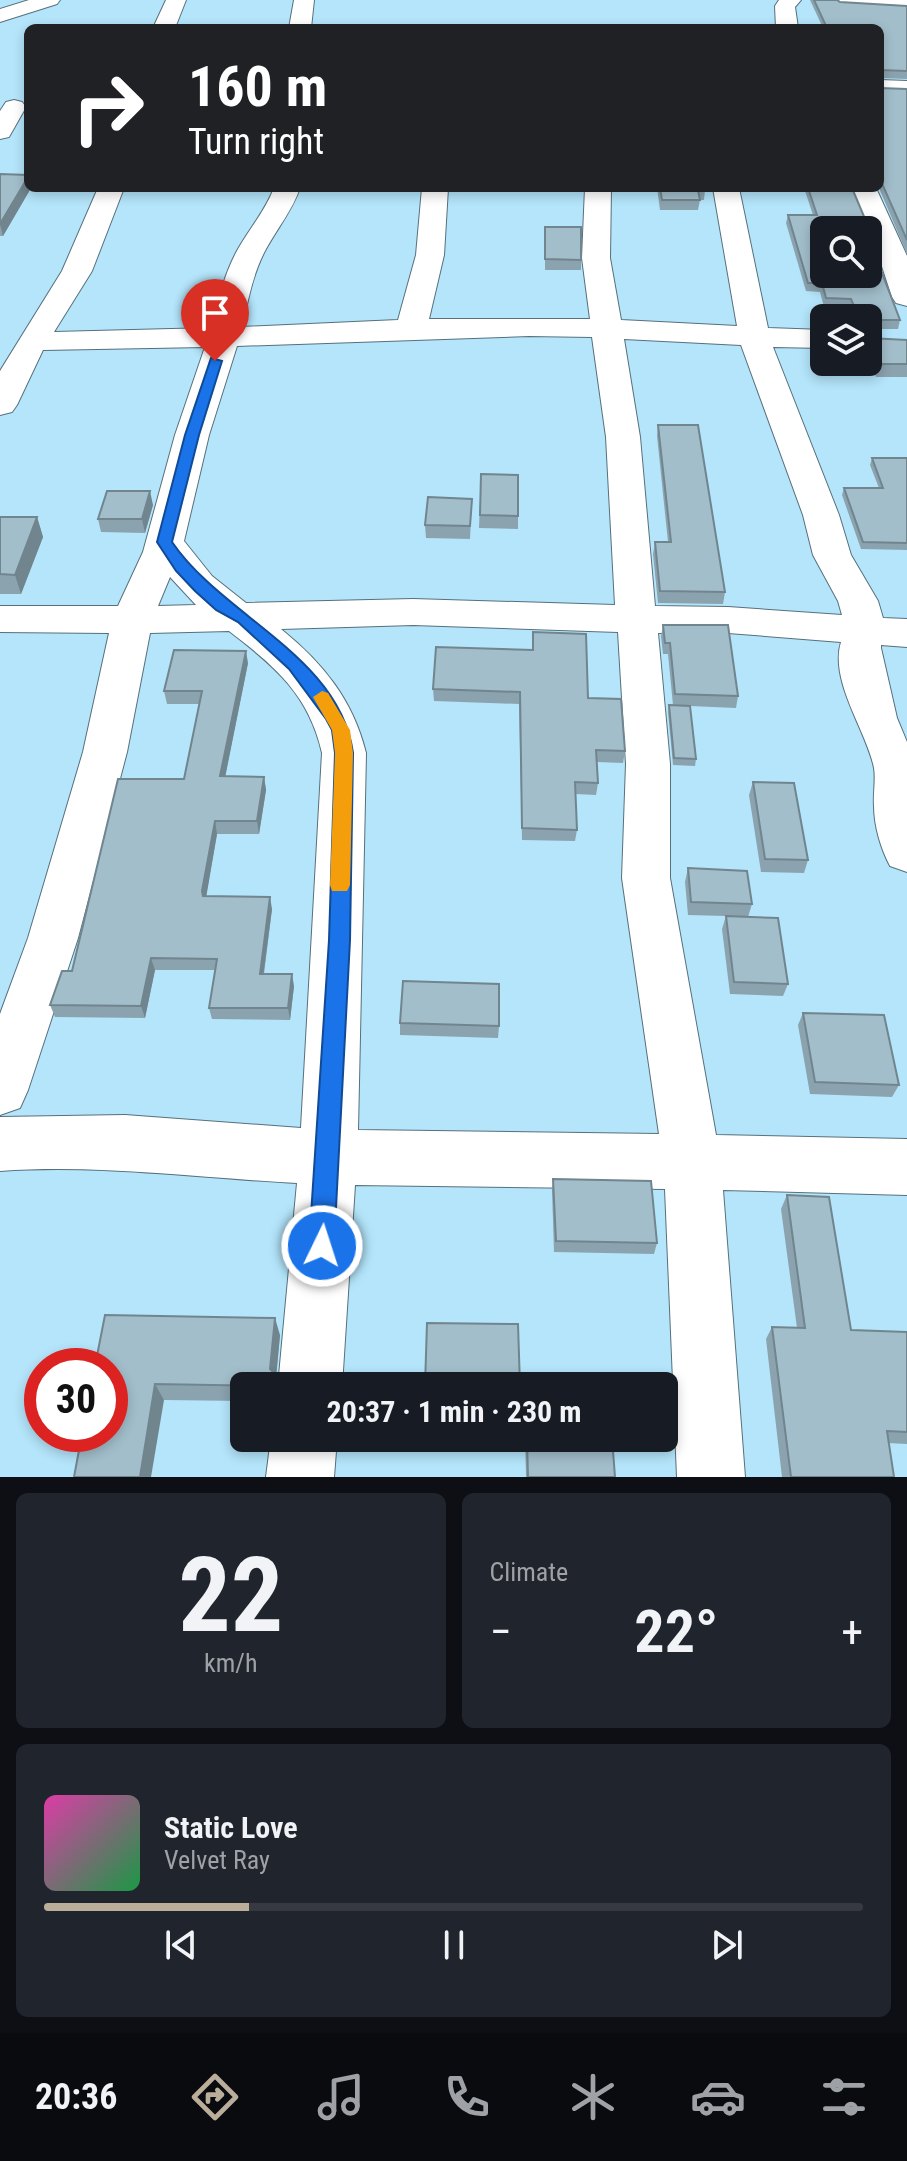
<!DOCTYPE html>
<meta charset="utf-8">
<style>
:root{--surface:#171b24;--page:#20242c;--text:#f1f3f6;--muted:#9ea1a6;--line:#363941;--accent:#baae9b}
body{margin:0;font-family:"Roboto Condensed",sans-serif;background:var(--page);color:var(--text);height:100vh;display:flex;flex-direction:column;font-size:30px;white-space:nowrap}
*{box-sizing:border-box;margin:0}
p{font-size:26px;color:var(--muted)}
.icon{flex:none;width:44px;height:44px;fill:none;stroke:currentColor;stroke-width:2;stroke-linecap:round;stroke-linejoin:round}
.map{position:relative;height:1477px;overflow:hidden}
.panel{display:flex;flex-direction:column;gap:16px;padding:16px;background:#0d0f14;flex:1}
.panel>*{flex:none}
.banner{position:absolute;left:24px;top:24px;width:860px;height:168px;border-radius:12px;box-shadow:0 4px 12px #0003;background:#202124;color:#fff;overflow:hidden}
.buttons{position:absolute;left:810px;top:216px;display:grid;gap:16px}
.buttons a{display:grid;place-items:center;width:72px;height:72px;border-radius:12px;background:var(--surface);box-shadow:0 4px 12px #0003;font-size:40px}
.speed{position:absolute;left:24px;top:1348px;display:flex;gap:16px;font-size:40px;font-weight:700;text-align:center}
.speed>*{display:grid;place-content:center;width:104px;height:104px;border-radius:50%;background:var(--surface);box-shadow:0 4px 12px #0003;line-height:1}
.speed .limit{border:12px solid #d22;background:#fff;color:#111}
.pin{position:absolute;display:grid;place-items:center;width:68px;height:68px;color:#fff;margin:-82px -34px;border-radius:50% 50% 50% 0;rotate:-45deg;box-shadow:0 0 8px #0007}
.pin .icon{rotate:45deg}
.me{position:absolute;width:88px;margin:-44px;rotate:4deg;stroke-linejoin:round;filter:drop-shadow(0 0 6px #0008)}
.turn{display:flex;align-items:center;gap:28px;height:168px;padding:0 32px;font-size:36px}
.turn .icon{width:104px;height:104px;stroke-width:2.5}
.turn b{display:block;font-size:56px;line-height:68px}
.big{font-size:60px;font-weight:700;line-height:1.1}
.panel .widget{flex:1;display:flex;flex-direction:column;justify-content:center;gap:12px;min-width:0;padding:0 28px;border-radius:12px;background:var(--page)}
.panel .dial{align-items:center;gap:0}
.dial b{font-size:104px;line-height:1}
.song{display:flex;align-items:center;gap:24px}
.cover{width:96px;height:96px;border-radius:12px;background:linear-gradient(135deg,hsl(320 70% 55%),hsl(140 70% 35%))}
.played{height:8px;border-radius:4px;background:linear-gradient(90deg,var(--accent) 25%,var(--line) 25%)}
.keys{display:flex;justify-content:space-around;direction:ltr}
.heat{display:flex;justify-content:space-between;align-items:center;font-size:44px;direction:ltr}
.panel .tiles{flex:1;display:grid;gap:16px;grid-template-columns:1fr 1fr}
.widget:last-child{grid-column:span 2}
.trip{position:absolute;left:230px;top:1372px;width:448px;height:80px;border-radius:12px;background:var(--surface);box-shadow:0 4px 12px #0003;font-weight:700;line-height:80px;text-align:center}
.menu{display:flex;height:128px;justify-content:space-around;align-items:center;background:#090b0e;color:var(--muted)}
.menu .icon{width:56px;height:56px}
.menu .active{color:var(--accent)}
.menu b{font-size:36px;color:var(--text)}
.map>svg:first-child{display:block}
</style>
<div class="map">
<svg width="907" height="1477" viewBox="0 0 907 1477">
<rect width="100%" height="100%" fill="#edf9fe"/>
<path fill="#b4e5fb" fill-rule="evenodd" d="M0,0h907v1477h-907zM28,28h852v160h-852zM824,230h44v44h-44zM824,318h44v44h-44zM42,1366h68v68h-68zM244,1386h420v52h-420z"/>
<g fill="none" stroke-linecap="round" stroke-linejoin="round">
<g stroke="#56707c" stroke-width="2">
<g id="minor">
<polygon points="29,0 60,0 57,4 0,22 0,9"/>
<polygon points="166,0 186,0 175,28 153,28"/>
<polygon points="294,0 314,0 311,28 289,28"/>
<polygon points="779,0 801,0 795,7 798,28 776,28 775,6"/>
<polygon points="829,0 907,0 907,10 839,6"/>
<polygon points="880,80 907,81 907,95 880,94"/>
<polygon points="14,100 22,102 26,107 9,137 0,139 0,111 6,102"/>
<path d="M98,188h26l-32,83 -38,61 157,-4c7,-27 13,-54 27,-79 12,-21 27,-38 36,-61h26c-8,23 -22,39 -34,61 -13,24 -18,51 -24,78l156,-7 18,-65 6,-67h26l-4,67 -15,64h161l-8,-61 3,-70h26l-1,70 11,62 116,6 -24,-138h26l29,140 56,2v18l-51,-1 66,168 12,40 27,46 5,17 24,1v28l-26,-2v3l16,70 10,24v130l-17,-6c-9,-17 -16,-40 -16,-60 -1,-12 2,-26 0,-38 -7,-36 -45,-87 -33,-126l-113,-9h-70l12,131v114l46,257 191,4v56l-184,-5 22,287h-68l-12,-288 -310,-4 -13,201h-64l19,-203c-100,-5 -197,-19 -297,-12v-54l125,-2 176,13 21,-375c-13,-58 -47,-87 -93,-122l-79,2 -23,119 -49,186 -50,152 -8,18 -20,7v-101l28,-76 55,-186 26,-119 -109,-1v-26h118l25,-54 32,-117 30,-88 -162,3 -26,55 -5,7 -12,3v-44l62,-100zM529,336l63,1 14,100 9,168 -202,-6 -167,4 -34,-27 -28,-35 25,-106 28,-89zM624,339l117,6 62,170 10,40 25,46 4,14 -114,-8 -73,-1 -15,-169zM170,577l26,28 -38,1zM413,625l205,7 8,132 -4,114 37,256 -301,-4 8,-377c-13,-53 -43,-90 -85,-124z"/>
<polygon points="850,188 876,188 907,256 907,306 896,303 892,297 875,245"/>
<polygon points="271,1438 337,1438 334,1477 266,1477"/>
</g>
</g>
<use href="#minor" fill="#fff" fill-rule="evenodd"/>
</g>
<g fill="#8ba3af">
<polygon points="810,0 837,0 840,2 907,6 907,79 880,78 880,28 823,28"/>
<polygon points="880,88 907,89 907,254 879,188"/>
<polygon points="0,174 28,188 31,188 3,236 0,236"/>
<polygon points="657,188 705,188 705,190 704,200 700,200 698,210 660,210"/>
<polygon points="804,188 852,188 879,252 877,260 900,320 898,329 868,329 868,318 853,318 849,307 824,307 820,292 806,291 786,223 788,215 813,215"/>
<polygon points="545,227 581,260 581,270 545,270"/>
<polygon points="869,338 907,340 907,377 876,377 868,356"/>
<polygon points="658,425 725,592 723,604 658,603 653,554 655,542 668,542 657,436"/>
<polygon points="872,458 907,458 907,550 861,549 842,495 844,488 879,488 870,465"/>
<polygon points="481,474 518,516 518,529 479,528"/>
<polygon points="472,499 470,539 426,538 425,525"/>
<polygon points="153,505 145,533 101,532 98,519"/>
<polygon points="0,517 37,517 43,537 21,594 0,594"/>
<polygon points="663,625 738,696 736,708 690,706 696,759 695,766 673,765 668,712 669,705 673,705 668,654 663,654 661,636"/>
<polygon points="533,632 588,698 625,751 623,763 597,762 598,783 596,795 575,794 577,830 575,841 522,840 519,704 434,701 433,689 532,650"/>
<polygon points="248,663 225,776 264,777 266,790 259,834 217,834 206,896 272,909 264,974 294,986 290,1020 212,1019 209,1008 215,970 155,970 145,1018 55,1017 50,1005 72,971 184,779 199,704 167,704 164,691"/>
<polygon points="753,782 808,860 804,873 761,872 749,795"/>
<polygon points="688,868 752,904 748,917 788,984 783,996 730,994 722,929 726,916 688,915 685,882"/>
<polygon points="803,1013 899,1085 892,1097 810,1094 798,1025"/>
<polygon points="400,1023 499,1026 498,1038 400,1035"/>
<polygon points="553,1179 657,1243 654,1254 554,1252 552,1191"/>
<polygon points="787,1195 851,1330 907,1332 907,1444 888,1443 894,1477 782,1477 766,1339 772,1327 797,1328 781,1209"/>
<polygon points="280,1335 276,1378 278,1386 244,1386 244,1401 164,1400 110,1366"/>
<polygon points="525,1438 612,1438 615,1477 526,1477"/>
</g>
<g fill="#71858e">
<polygon points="28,177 28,188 31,188 3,236 0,224"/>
<polygon points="150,491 153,505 145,533 142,519"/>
<polygon points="37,517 43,537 21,594 15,575"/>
<polygon points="246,651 248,663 223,788 220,776"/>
<polygon points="264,777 266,790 259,834 257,821"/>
<polygon points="215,821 217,834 205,904 202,891"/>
<polygon points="270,897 272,909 262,985 260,974"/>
<polygon points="151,958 155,970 145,1018 141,1006"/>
<polygon points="292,974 294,986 290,1020 288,1008"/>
<polygon points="275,1318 280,1335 276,1378 278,1386 273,1386 270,1369"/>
<polygon points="155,1384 164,1400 151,1477 140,1477"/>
</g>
<g fill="#a2becb" stroke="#71858e" stroke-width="2" fill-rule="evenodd">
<polygon points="814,0 837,0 840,2 907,6 907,71 880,70 880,28 827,28"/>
<polygon points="880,88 907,89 907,240 880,179"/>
<polygon points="0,174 28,175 28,177 0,224"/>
<polygon points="660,188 705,188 705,190 698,190 700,200 662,200"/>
<path d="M808,188h44l27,64h-5l26,68h-32v4v-6h-9l-8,-19 -25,-1 -4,-15h-14l-20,-68h29zM824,230h44v44h-44z"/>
<polygon points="545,227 581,227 581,260 545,259"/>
<polygon points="869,338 907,340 907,364 880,364"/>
<polygon points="658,425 698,425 725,592 660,591 655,542 671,542"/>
<polygon points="872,458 907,458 907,543 863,542 844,488 883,488"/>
<polygon points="481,474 518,475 518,516 480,515"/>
<polygon points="107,491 150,491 142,519 98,519"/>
<polygon points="428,497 472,499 470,526 425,525"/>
<polygon points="0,517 37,517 15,575 0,574"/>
<polygon points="663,625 728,625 738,696 675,694 670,643 665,643"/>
<polygon points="533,632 586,634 588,698 621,699 625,751 596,750 598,783 575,782 577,830 522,828 520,692 433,689 436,647 533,650"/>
<polygon points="174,650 246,651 220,776 264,777 257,821 215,821 202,891 203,896 270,897 260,974 292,974 288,1008 209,1008 217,959 151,958 141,1006 50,1005 62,971 72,971 118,779 184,779 202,691 164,691"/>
<polygon points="669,705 690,706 696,759 674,758"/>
<polygon points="753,782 794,783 808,860 765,859"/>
<polygon points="688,868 747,871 752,904 691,902"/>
<polygon points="726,916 778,918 788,984 734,982"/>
<polygon points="403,981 499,984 499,1026 400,1023"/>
<polygon points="803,1013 884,1015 899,1085 815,1082"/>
<polygon points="553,1179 651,1181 657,1243 556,1241"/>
<polygon points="787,1195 829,1197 851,1330 907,1332 907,1432 887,1431 894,1477 791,1477 772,1327 805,1328"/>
<polygon points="105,1315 275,1318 270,1369 274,1373 273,1386 155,1384 140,1477 74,1477 82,1434 110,1434 110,1366 95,1366"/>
<polygon points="427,1323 518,1324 520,1386 425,1386"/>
<polygon points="527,1438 612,1438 615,1477 528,1477"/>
</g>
<path fill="#1a73e8" stroke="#114b97" stroke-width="2" d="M211,358l11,3 -23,74 -27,107c51,75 168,114 181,211l-3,187 -16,306 -3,8 -9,4 -9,-4 -4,-8 20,-306 6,-187 -3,-23 -6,-11 -37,-50 -51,-47 -22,-12 -21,-19 -19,-20 -19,-29 28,-107z"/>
<polygon fill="#f59e0b" points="322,691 328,693 350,730 353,753 350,885 347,891 332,891 330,885 335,753 332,730 313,697"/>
</svg>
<div class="buttons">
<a><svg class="icon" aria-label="search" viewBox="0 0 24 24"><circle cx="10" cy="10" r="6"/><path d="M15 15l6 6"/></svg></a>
<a><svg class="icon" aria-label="layers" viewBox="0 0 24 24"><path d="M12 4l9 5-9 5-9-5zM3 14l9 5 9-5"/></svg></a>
</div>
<div class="speed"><div class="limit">30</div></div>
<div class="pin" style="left:215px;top:361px;background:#d93025"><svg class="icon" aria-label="arrive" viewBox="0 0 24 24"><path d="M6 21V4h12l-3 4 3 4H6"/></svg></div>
<svg class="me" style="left:322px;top:1246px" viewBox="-20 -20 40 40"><circle r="17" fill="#1a73e8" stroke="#fff" stroke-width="3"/><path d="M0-11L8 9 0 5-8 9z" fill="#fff"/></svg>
<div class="trip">20:37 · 1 min · 230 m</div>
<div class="banner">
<div class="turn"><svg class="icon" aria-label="right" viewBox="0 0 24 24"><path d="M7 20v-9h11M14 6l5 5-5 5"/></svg><div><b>160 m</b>Turn right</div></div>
</div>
</div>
<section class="panel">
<div class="tiles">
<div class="widget dial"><b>22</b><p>km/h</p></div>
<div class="widget"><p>Climate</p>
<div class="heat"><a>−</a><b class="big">22°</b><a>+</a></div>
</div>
<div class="widget">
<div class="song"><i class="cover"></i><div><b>Static Love</b><p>Velvet Ray</p></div></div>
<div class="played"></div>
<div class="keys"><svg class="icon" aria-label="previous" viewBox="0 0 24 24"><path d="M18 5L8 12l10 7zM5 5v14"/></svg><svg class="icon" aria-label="pause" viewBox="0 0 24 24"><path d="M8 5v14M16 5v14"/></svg><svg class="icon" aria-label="next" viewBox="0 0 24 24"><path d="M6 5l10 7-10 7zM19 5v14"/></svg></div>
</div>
</div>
</section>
<nav class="menu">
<b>20:36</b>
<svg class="icon active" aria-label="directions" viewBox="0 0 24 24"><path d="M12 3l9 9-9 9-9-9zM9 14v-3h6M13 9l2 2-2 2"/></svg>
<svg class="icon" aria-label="music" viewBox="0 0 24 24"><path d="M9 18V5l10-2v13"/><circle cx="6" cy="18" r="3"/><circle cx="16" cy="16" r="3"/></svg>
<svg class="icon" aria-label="phone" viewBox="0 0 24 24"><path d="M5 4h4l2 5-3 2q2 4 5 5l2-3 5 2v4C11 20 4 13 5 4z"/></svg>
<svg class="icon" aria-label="climate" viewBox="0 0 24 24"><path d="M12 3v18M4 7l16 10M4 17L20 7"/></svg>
<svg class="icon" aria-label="car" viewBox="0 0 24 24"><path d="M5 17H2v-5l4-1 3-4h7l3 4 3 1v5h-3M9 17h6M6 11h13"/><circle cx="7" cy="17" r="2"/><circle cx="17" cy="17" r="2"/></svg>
<svg class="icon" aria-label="filters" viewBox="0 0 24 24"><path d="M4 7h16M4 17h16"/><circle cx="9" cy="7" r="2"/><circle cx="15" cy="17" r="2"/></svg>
</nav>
